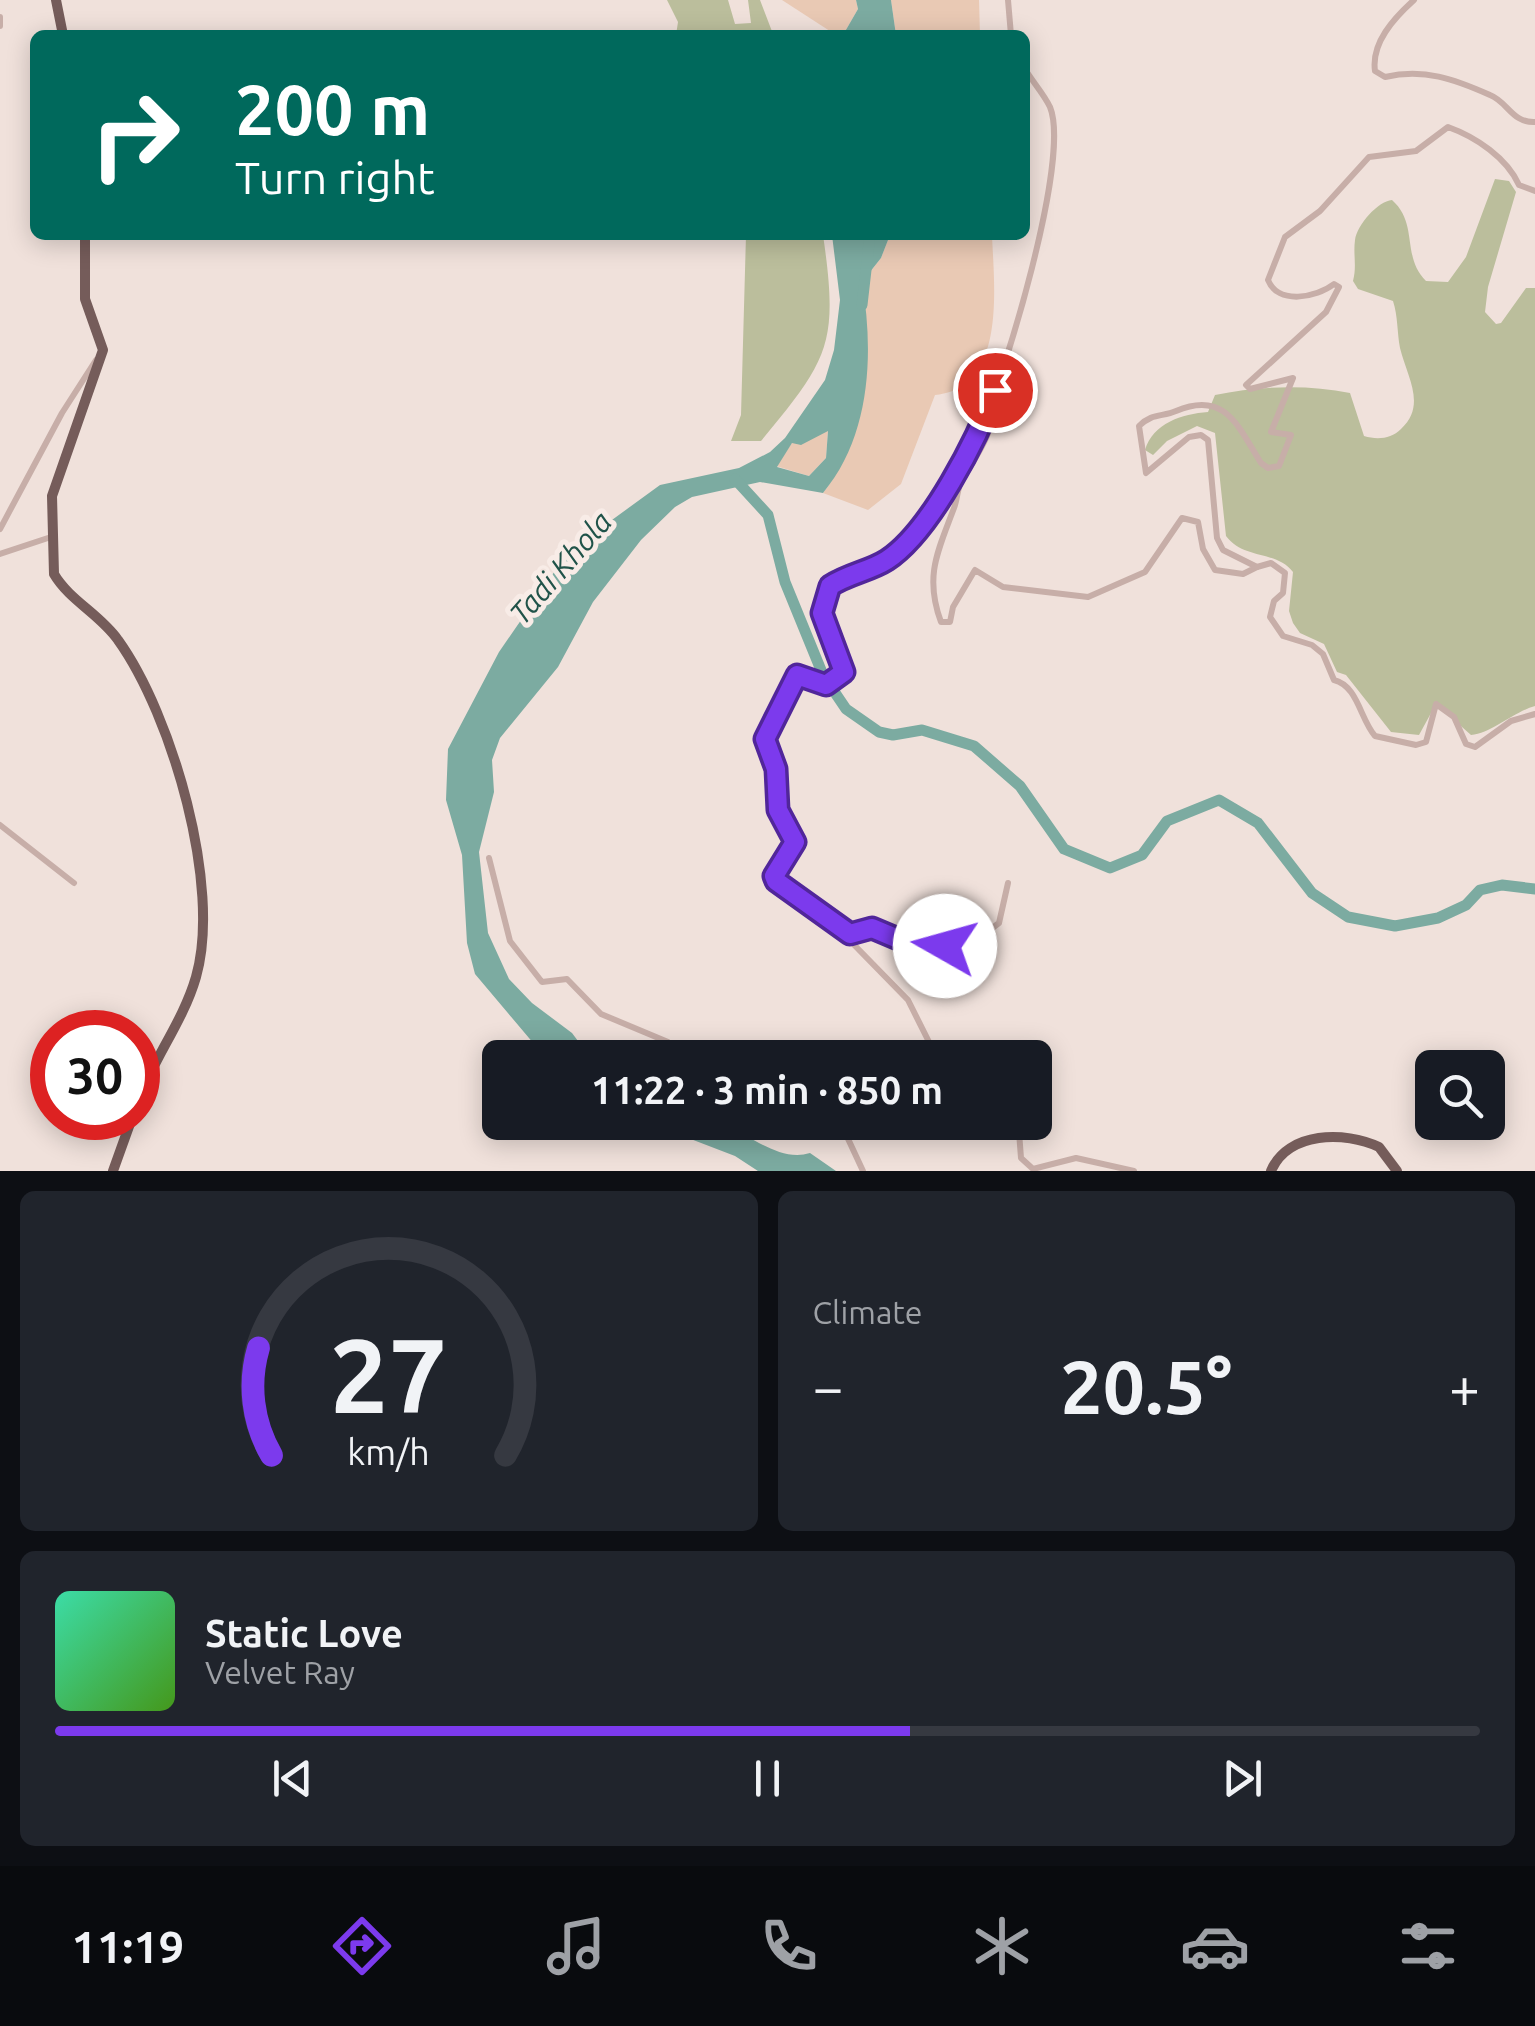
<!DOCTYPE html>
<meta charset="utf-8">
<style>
:root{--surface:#171b24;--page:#20242c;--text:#f1f3f6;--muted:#9ea1a6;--line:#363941;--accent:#7c3aed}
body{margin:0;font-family:Ubuntu,sans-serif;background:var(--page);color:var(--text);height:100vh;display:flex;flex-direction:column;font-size:38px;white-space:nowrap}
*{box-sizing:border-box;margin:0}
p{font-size:32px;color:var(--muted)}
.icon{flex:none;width:55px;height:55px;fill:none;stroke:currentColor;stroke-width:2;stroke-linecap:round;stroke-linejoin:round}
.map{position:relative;height:1171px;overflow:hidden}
.side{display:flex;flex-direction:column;gap:20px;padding:20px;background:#0d0f14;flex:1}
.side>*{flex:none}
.top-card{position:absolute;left:30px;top:30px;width:1000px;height:210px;border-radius:15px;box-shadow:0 5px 25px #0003;background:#00695c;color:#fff;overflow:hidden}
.controls{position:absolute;left:1415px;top:1050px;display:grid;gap:20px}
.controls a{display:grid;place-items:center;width:90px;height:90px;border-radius:15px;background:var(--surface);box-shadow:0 5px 25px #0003;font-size:50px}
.speed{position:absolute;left:30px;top:1010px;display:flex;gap:20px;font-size:50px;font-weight:700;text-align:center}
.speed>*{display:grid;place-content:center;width:130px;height:130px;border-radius:50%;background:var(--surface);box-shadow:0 5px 25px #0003;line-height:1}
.speed .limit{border:15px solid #d22;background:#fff;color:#111}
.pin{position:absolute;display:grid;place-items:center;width:85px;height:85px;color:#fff;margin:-42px;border:5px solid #fff;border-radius:50%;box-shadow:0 2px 10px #0007}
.me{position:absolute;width:110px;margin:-55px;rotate:277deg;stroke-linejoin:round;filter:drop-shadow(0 0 8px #0008)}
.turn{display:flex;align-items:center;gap:35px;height:210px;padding:0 40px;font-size:45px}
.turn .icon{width:130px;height:130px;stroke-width:2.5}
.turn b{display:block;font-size:70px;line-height:85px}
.big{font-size:75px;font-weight:700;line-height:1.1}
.side .tile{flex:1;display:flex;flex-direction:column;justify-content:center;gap:15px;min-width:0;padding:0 35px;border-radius:15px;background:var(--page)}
.side .dial{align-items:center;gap:0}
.dial svg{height:260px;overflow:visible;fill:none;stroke:var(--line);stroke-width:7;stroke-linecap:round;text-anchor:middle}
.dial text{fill:var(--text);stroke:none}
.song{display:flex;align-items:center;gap:30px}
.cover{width:120px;height:120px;border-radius:15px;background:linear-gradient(135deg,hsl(160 70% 55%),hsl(100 70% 35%))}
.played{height:10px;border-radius:5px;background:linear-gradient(90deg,var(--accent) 60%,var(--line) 60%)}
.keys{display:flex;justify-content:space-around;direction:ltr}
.heat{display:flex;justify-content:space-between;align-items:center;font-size:55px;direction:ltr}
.side .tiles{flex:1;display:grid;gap:20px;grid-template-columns:1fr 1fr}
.tile:last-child{grid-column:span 2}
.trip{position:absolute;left:482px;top:1040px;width:570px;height:100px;border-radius:15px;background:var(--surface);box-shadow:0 5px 25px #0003;font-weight:700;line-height:100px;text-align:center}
.tab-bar{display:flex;height:160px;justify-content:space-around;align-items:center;background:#090b0e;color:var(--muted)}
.tab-bar .icon{width:70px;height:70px}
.tab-bar .selected{color:var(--accent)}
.tab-bar b{font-size:45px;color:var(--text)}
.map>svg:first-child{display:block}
</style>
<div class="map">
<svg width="1535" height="1171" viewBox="0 0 1535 1171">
<rect width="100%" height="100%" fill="#f0e1db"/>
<g fill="#bbbe9c">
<polygon points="667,0 728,0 735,24 751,23 748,0 760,0 773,34 676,35 678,22"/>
<path d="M1495,179l14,2 7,11 -28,95 -3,25 11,12 5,-1 25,-35h9v418c-22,6 -43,27 -64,29l-35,-31 -17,31 -28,-3 -45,-57 -9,-3 -13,-28 -24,-11 -7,-10 -4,-12 4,-39c-17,-22 -49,-12 -67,-36l-11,-103 -18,-7 -30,15 -14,14 -8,-5c8,-27 37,-36 63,-38l7,-17c43,-9 92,-11 135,-2l14,43c13,4 27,3 37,-7 26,-24 6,-52 -1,-81 -3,-16 -2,-32 -7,-47l-35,-12 -5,-8c4,-15 0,-26 2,-41 2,-15 23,-39 37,-40 27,24 9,56 34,81l22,1 18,-25z"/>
<path d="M746,235h77c16,109 6,124 -62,206h-30l10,-26z"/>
</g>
<g fill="#e9c9b4">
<polygon points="782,0 856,0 858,9 843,35 836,35"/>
<polygon points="891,0 979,0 980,35 896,35"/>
<path d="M890,235h102c2,52 15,153 -57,160l-34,89 -33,26 -45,-17c40,-48 50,-151 39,-211l19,-24z"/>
<polygon points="828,430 826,458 809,476 776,466 792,443"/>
</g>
<g fill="#7caba1" fill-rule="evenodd">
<polygon points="856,0 891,0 896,35 843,35 858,9"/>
<path d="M832,235h58l-9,23 -19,24c12,70 9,154 -39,211l-63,-11 -68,15 -17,10 -34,33 -48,62 -35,65 -58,71 -8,22 2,32 -15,60 9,81 21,46 23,24 40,30 18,24h-45l-70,-83 -8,-31 -5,-88 -16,-55 2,-51 51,-97 69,-100 92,-67 79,-17 31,-16 15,-14 40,-58 9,-30 6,-50zM828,431l-2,27 -17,18 -32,-9 15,-24 9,2z"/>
<path d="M649,1123c27,-1 53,-1 79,6 27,8 53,33 82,24l26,18h-78l-23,-15z"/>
</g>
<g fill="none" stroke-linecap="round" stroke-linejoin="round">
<g stroke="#7caba1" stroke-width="11">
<polyline points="862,305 870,235"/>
<polyline points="735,479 768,515 785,582 823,675 846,709 879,732 893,735 922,730 974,746 1020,786 1064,849 1110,868 1142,855 1167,821 1219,800 1258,823 1312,893 1348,917 1395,926 1438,918 1466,905 1480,890 1502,885 1535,889"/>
</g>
<g stroke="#c7aea8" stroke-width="6">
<polyline points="1008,0 1011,35"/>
<path d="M1414,0c-20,18 -43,43 -39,71l10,6c39,-9 69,2 105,18 18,7 22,28 45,27"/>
<polyline points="0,17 0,26"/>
<path d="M995,390c2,36 -14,60 -32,88 -6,9 -5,20 -9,30 -16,43 -30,68 -13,114h9l3,-15 22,-37 28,17 85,10 57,-25 37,-54 16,4 5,27 12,21 28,4 14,-7 -34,-17 -6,-12 -9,-98 -7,-5 -12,2 -43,36 -7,-47c13,-13 23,-9 37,-15 49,-21 62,15 85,52l7,5 11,-2 12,-31 -20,-3 22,-54 -43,11 -4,-4 80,-73 13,-25 -5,-3c-18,14 -56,21 -66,-4l17,-43 35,-26 49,-54 47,-6 32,-24c28,10 59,31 71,58l16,6"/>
<polyline points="0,529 62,413 96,360"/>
<polyline points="0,554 51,537"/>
<path d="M1257,567l14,-4 14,10 -2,20 -9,8 -4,16 13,19 29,9 11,9 11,26c24,6 26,39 41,56l41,9 10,-3 10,-38 18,13 12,27 9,3 36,-26 24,-7"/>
<polyline points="0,825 74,883"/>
<polyline points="489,858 510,941 542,982 567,979 601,1014 668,1042 678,1058"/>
<polyline points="840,928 850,934 872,928 910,944 945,946 975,941 999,923 1008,883"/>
<path d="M937,1058l-29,-58 -86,-88 -46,-31 -2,-5 21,-34 -17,-32 -2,-41 -11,-30 32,-64 29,10 18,-13 -10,-36 -12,-23 8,-28c27,-18 56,-21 78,-45 28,-29 54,-71 71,-108 25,-53 92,-274 71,-325 -6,-13 -18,-26 -25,-38"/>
<polyline points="805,1122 843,1128 863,1171"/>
<polyline points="1003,1122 1019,1132 1021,1158 1033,1169 1076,1158 1134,1171"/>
</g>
<g stroke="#755c5a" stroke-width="10">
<polyline points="56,0 63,35"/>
<path d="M85,235v64l18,51 -51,146 2,78c15,26 47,41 64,66 54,75 104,247 78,337 -13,45 -43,82 -58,125"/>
<polyline points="113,1171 132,1118"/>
<path d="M1271,1171c17,-40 74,-40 108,-24l18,24"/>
</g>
</g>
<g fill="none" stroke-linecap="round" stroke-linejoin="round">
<g stroke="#51269a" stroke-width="25">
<path id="route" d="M945,946l-35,-2 -38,-16 -22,6 -74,-53 -2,-5 21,-34 -17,-32 -2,-41 -11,-30 32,-64 29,10 18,-13 -22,-59 8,-27c18,-12 40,-15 57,-26 43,-28 91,-122 108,-170"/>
</g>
<use href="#route" stroke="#7c3aed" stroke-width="18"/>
</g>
<g text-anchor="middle" stroke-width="10" stroke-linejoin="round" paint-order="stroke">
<g font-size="30" font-style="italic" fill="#205349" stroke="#f8ece7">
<text transform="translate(561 568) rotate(-49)" y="10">Tadi Khola</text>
</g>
</g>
</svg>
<div class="controls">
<a><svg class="icon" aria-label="search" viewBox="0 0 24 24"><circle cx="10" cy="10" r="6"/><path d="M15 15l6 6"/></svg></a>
</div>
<div class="speed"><div class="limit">30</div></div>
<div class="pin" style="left:995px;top:390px;background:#d93025"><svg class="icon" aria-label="arrive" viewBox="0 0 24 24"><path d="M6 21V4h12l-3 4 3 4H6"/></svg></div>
<svg class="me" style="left:945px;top:946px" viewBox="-20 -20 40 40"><circle r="19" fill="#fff"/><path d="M0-13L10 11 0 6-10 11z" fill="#7c3aed"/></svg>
<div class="trip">11:22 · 3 min · 850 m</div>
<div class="top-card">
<div class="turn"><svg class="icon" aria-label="right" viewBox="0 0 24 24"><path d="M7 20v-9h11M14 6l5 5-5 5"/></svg><div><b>200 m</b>Turn right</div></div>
</div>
</div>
<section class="side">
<div class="tiles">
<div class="tile dial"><svg viewBox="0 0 100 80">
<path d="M14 69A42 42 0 1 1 86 69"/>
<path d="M14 69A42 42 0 0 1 10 36" stroke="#7c3aed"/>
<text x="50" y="56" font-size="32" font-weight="700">27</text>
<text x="50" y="72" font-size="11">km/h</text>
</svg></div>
<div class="tile"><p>Climate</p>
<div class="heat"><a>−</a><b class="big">20.5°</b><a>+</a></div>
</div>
<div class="tile">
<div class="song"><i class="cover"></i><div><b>Static Love</b><p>Velvet Ray</p></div></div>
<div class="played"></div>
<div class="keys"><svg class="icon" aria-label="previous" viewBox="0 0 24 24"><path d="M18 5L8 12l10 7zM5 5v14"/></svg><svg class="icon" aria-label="pause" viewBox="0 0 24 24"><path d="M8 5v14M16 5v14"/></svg><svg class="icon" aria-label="next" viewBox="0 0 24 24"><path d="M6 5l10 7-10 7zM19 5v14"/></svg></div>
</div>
</div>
</section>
<nav class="tab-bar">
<b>11:19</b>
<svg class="icon selected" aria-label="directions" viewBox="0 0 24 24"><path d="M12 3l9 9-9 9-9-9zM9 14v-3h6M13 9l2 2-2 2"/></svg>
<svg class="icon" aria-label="music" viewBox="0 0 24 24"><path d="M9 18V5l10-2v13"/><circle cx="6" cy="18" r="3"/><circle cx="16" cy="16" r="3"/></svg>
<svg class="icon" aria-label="phone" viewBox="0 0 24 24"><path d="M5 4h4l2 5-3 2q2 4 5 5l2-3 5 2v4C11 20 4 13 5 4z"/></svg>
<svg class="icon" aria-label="climate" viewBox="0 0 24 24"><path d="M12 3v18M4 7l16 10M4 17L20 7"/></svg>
<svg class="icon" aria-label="car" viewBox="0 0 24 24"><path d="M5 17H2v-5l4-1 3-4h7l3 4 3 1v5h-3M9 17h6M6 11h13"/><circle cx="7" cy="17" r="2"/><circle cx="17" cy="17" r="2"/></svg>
<svg class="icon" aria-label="filters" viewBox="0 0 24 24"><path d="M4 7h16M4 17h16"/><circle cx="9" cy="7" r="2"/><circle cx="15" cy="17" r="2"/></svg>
</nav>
